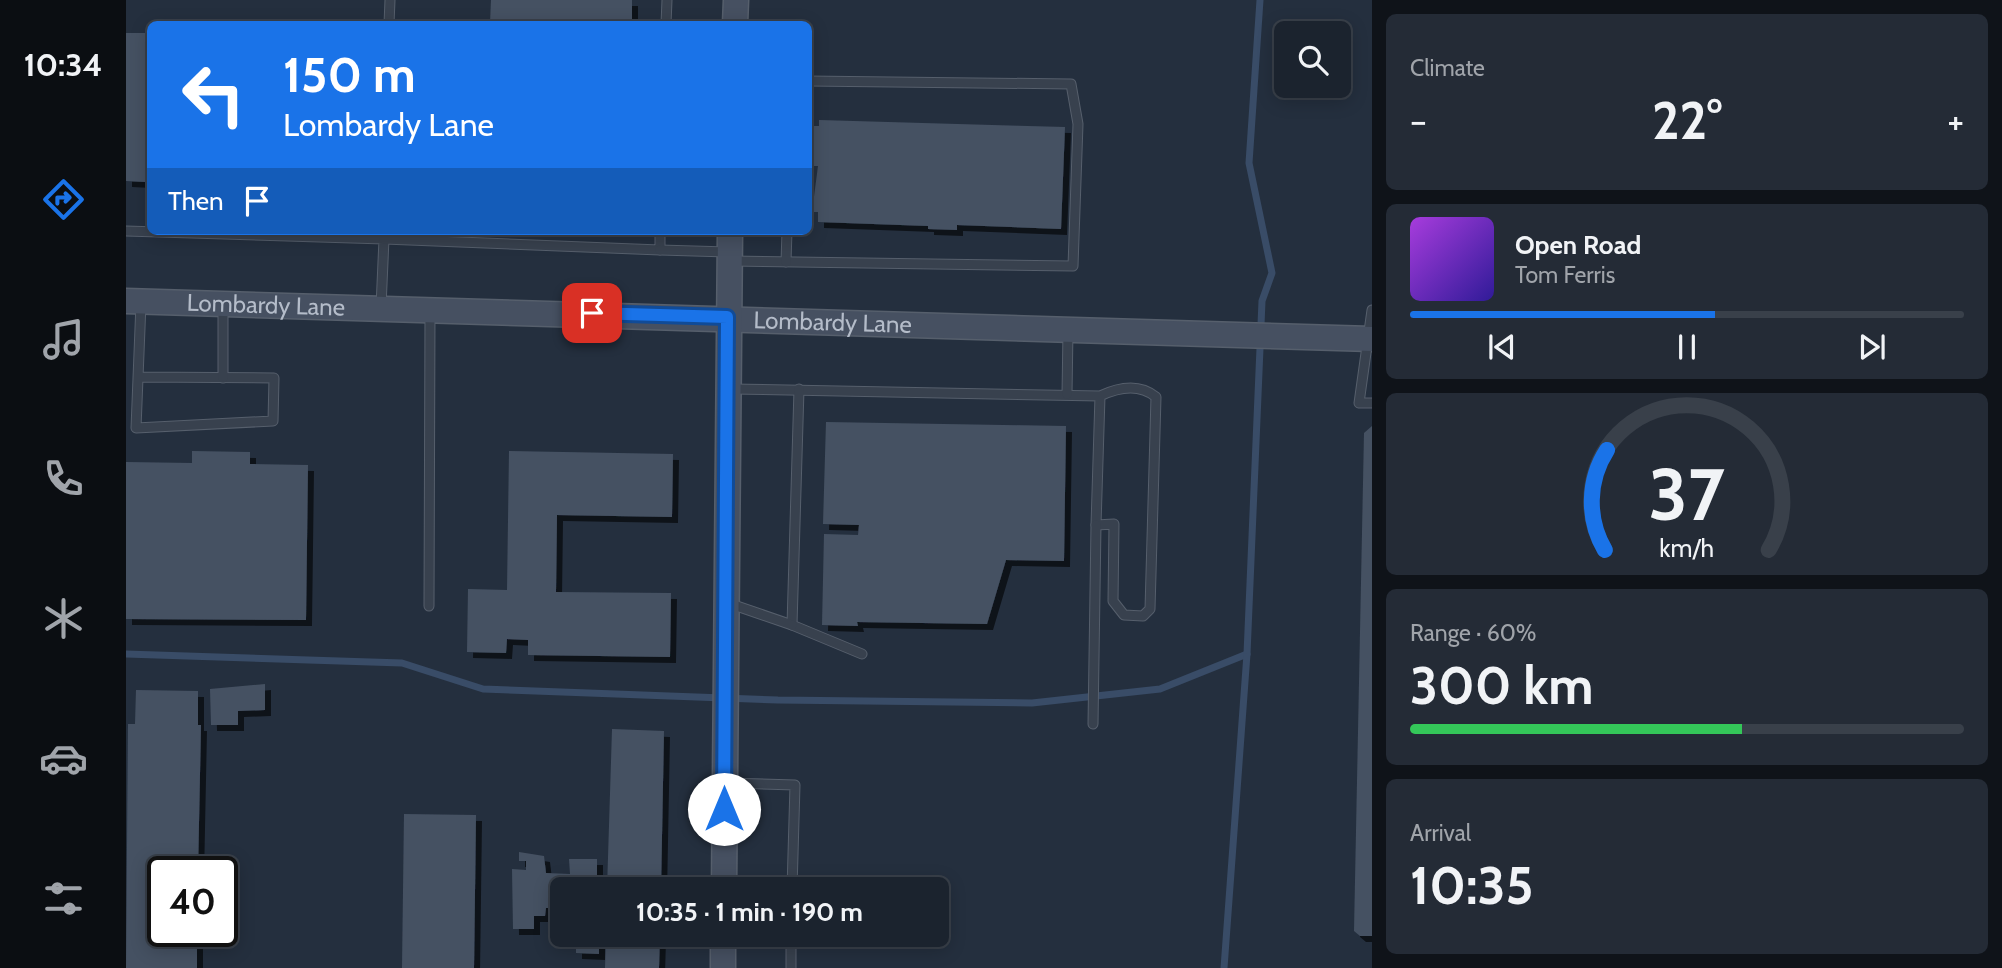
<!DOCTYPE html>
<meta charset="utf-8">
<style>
:root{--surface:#1b232e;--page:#242b36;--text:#f1f3f6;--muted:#a0a4aa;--line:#39404a;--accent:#1a73e8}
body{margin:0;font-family:Cabin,sans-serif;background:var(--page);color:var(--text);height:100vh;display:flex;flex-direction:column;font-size:26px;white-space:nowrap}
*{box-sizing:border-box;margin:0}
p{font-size:23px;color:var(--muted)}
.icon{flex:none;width:38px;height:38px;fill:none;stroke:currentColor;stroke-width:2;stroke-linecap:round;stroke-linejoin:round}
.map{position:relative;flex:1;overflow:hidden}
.panel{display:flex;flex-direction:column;gap:14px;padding:14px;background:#0f1319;width:630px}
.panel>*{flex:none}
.guide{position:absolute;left:21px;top:21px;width:665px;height:214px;border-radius:10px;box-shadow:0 4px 18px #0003,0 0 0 2px var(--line);background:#1a73e8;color:#fff;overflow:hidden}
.controls{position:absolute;left:1148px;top:21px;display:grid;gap:14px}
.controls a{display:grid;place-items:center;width:77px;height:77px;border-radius:10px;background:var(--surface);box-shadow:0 4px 18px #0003,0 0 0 2px var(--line);font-size:35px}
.speed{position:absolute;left:21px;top:856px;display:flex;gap:14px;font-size:35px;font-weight:700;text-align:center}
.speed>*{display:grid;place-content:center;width:91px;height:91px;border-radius:50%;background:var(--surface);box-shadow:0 4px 18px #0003,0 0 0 2px var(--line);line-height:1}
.speed .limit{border:4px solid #111;border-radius:10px;background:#fff;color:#111}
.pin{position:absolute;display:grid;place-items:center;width:60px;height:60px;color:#fff;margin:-30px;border-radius:14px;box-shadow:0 4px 10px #0006}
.me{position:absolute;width:77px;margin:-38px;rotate:0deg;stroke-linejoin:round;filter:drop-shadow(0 0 5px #0008)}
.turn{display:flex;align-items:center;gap:24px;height:147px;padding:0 21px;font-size:32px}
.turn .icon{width:91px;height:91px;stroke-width:2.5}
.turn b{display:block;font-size:49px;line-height:60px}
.then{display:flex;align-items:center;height:66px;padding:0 21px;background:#0003;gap:14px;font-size:26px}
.big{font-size:52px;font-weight:700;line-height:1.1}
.panel .tile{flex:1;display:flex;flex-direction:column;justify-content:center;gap:10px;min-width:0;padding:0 24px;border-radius:10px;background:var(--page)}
.panel .dial{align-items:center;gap:0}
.dial svg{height:182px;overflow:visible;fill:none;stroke:var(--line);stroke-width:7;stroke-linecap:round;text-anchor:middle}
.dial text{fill:var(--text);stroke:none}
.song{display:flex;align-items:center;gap:21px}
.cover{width:84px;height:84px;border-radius:10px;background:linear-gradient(135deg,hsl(280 70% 55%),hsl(250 70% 35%))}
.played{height:7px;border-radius:4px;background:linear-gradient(90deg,var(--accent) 55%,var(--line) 55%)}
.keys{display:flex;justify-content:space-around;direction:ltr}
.heat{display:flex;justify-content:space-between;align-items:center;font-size:38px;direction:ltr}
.charge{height:10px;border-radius:5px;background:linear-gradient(90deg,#34c759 60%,var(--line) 0)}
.trip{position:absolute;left:424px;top:877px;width:399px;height:70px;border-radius:10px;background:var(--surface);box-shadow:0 4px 18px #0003,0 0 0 2px var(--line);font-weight:700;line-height:70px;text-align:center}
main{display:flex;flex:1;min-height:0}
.dock{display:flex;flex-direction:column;width:126px;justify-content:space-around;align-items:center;background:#0b0e12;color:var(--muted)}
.dock .icon{width:49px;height:49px}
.dock .current{color:var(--accent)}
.dock b{font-size:32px;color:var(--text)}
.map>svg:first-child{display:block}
</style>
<main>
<nav class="dock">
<b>10:34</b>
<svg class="icon current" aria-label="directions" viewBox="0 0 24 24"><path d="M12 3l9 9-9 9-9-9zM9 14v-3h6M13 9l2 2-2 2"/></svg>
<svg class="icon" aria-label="music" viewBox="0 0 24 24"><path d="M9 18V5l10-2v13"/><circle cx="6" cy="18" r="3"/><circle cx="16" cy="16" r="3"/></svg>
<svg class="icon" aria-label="phone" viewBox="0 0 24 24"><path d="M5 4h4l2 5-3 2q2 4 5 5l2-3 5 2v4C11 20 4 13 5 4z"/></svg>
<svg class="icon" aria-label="climate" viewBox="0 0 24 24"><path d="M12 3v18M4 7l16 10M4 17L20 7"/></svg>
<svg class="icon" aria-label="car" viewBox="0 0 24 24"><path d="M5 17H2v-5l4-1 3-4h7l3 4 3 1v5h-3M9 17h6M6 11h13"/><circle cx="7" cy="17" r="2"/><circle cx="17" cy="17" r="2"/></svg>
<svg class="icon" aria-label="filters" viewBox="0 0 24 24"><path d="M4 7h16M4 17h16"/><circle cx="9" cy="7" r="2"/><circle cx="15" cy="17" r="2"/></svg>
</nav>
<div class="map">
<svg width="1246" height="968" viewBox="0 0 1246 968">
<defs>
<filter id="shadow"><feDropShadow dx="6" dy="6" stdDeviation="0" flood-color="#0009"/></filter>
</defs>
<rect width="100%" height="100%" fill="#242f3e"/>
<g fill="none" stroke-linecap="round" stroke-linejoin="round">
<g stroke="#394c67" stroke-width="7">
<polyline points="0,654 276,663 357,689 652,700 906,703 1034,689 1121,654"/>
<polyline points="1098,968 1121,654 1136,301 1146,273 1123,163 1134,0"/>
</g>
</g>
<g fill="#455162" filter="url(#shadow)">
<polygon points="365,0 506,0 506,24 364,24"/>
<polygon points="0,33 24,33 24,186 19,186 19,182 0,181"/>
<polygon points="693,120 939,127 935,229 831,225 831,230 802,229 802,226 692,222 692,212 686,212 692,166 687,166 688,126 693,126"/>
<polygon points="700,422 940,426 938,561 880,560 861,624 731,622 732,626 696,625 698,534 732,535 733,525 697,524"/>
<polygon points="1246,426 1246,936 1234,936 1228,931 1238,433"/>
<polygon points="66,451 124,452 124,464 182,465 180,620 0,619 0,462 66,463"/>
<polygon points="383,451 547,454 546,517 431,515 430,592 545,593 544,657 402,655 402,640 381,639 380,653 341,652 342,589 381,590"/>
<polygon points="139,684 139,710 112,711 112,725 85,725 84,689"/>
<polygon points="10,690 72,691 72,725 75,725 72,872 37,872 37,931 71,931 71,968 0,968 2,724 9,724"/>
<polygon points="486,729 538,731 535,889 481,889"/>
<polygon points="278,814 350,815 348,968 276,968"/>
<polygon points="393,852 418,856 420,873 444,874 443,859 471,859 471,889 447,889 447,880 444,880 444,889 436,889 436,908 420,908 419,916 408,916 408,929 387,929 386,869 400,870 400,861 393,861"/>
<polygon points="450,934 473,934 473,954 450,953"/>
<polygon points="480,934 534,934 533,968 479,968"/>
</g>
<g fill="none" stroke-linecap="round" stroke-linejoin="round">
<g stroke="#565f6c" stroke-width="11">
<g id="lane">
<polyline points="263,24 264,0"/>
<polyline points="540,24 541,0"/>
<polyline points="0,231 258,239 255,307"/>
<polyline points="258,231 258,239 534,250 534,231"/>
<polyline points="534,250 602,252"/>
<polyline points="606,261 947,266 952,124 945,84 682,81"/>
<polyline points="660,262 661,231"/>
<polyline points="1246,310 1233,403 1246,403"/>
<polyline points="12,377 148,378 147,421 10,428 15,303"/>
<polyline points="97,378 97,306"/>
<path d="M606,389l368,7c19,-9 39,-13 56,1l-6,212 -7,7 -19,-1 -11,-14 1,-77 -18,1 4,-129"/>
<polyline points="673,389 666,625 736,654"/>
<polyline points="941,394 942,331"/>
<polyline points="602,603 666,625"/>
<polyline points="303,606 304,314"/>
<polyline points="967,724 970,525"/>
<polyline points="600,783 669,785 666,889"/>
<polyline points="665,968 665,934"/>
</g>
</g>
<g stroke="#565f6c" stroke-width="27">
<g id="secondary">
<polyline points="609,24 610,0"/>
<path id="s1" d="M0,301l1246,38"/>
<polyline points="598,889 604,231"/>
<polyline points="597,968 597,934"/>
</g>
</g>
<use href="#lane" stroke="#38414e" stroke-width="9"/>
<use href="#secondary" stroke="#465061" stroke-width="24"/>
</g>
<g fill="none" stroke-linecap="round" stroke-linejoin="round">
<g stroke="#114b97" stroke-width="18">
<polyline id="route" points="466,313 601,317 598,809"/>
</g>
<use href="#route" stroke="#1a73e8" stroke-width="12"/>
</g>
<g text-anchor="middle" stroke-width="7" stroke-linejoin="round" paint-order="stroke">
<g font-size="24" fill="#b4bcc9" stroke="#1d2633">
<text dy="8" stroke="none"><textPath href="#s1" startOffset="140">Lombardy Lane</textPath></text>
<text dy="8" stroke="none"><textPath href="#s1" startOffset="707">Lombardy Lane</textPath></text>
</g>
</g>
</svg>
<div class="controls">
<a><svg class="icon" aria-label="search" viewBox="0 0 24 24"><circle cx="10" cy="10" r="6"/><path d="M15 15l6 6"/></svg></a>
</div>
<div class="speed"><div class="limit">40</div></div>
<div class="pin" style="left:466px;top:313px;background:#d93025"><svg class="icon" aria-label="arrive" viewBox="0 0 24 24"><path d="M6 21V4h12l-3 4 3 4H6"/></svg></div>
<svg class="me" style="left:598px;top:809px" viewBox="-20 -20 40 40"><circle r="19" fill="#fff"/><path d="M0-13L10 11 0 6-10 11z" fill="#1a73e8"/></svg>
<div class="trip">10:35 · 1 min · 190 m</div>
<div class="guide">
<div class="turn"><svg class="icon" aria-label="left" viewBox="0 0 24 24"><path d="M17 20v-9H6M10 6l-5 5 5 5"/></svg><div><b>150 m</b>Lombardy Lane</div></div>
<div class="then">Then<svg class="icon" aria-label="arrive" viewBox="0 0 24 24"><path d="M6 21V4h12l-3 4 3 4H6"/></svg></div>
</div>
</div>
<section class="panel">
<div class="tile"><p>Climate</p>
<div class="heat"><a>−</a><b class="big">22°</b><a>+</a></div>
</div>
<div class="tile">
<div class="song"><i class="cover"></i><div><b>Open Road</b><p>Tom Ferris</p></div></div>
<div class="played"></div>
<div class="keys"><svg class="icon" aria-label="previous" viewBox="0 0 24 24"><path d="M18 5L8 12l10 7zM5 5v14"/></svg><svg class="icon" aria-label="pause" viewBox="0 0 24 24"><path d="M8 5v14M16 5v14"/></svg><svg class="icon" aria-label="next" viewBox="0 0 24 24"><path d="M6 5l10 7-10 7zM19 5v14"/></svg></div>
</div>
<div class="tile dial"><svg viewBox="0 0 100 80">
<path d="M14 69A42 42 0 1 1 86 69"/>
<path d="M14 69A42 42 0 0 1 15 25" stroke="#1a73e8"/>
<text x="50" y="56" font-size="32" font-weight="700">37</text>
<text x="50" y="72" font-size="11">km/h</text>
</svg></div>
<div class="tile"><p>Range · 60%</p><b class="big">300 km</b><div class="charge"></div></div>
<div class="tile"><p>Arrival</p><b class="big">10:35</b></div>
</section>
</main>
